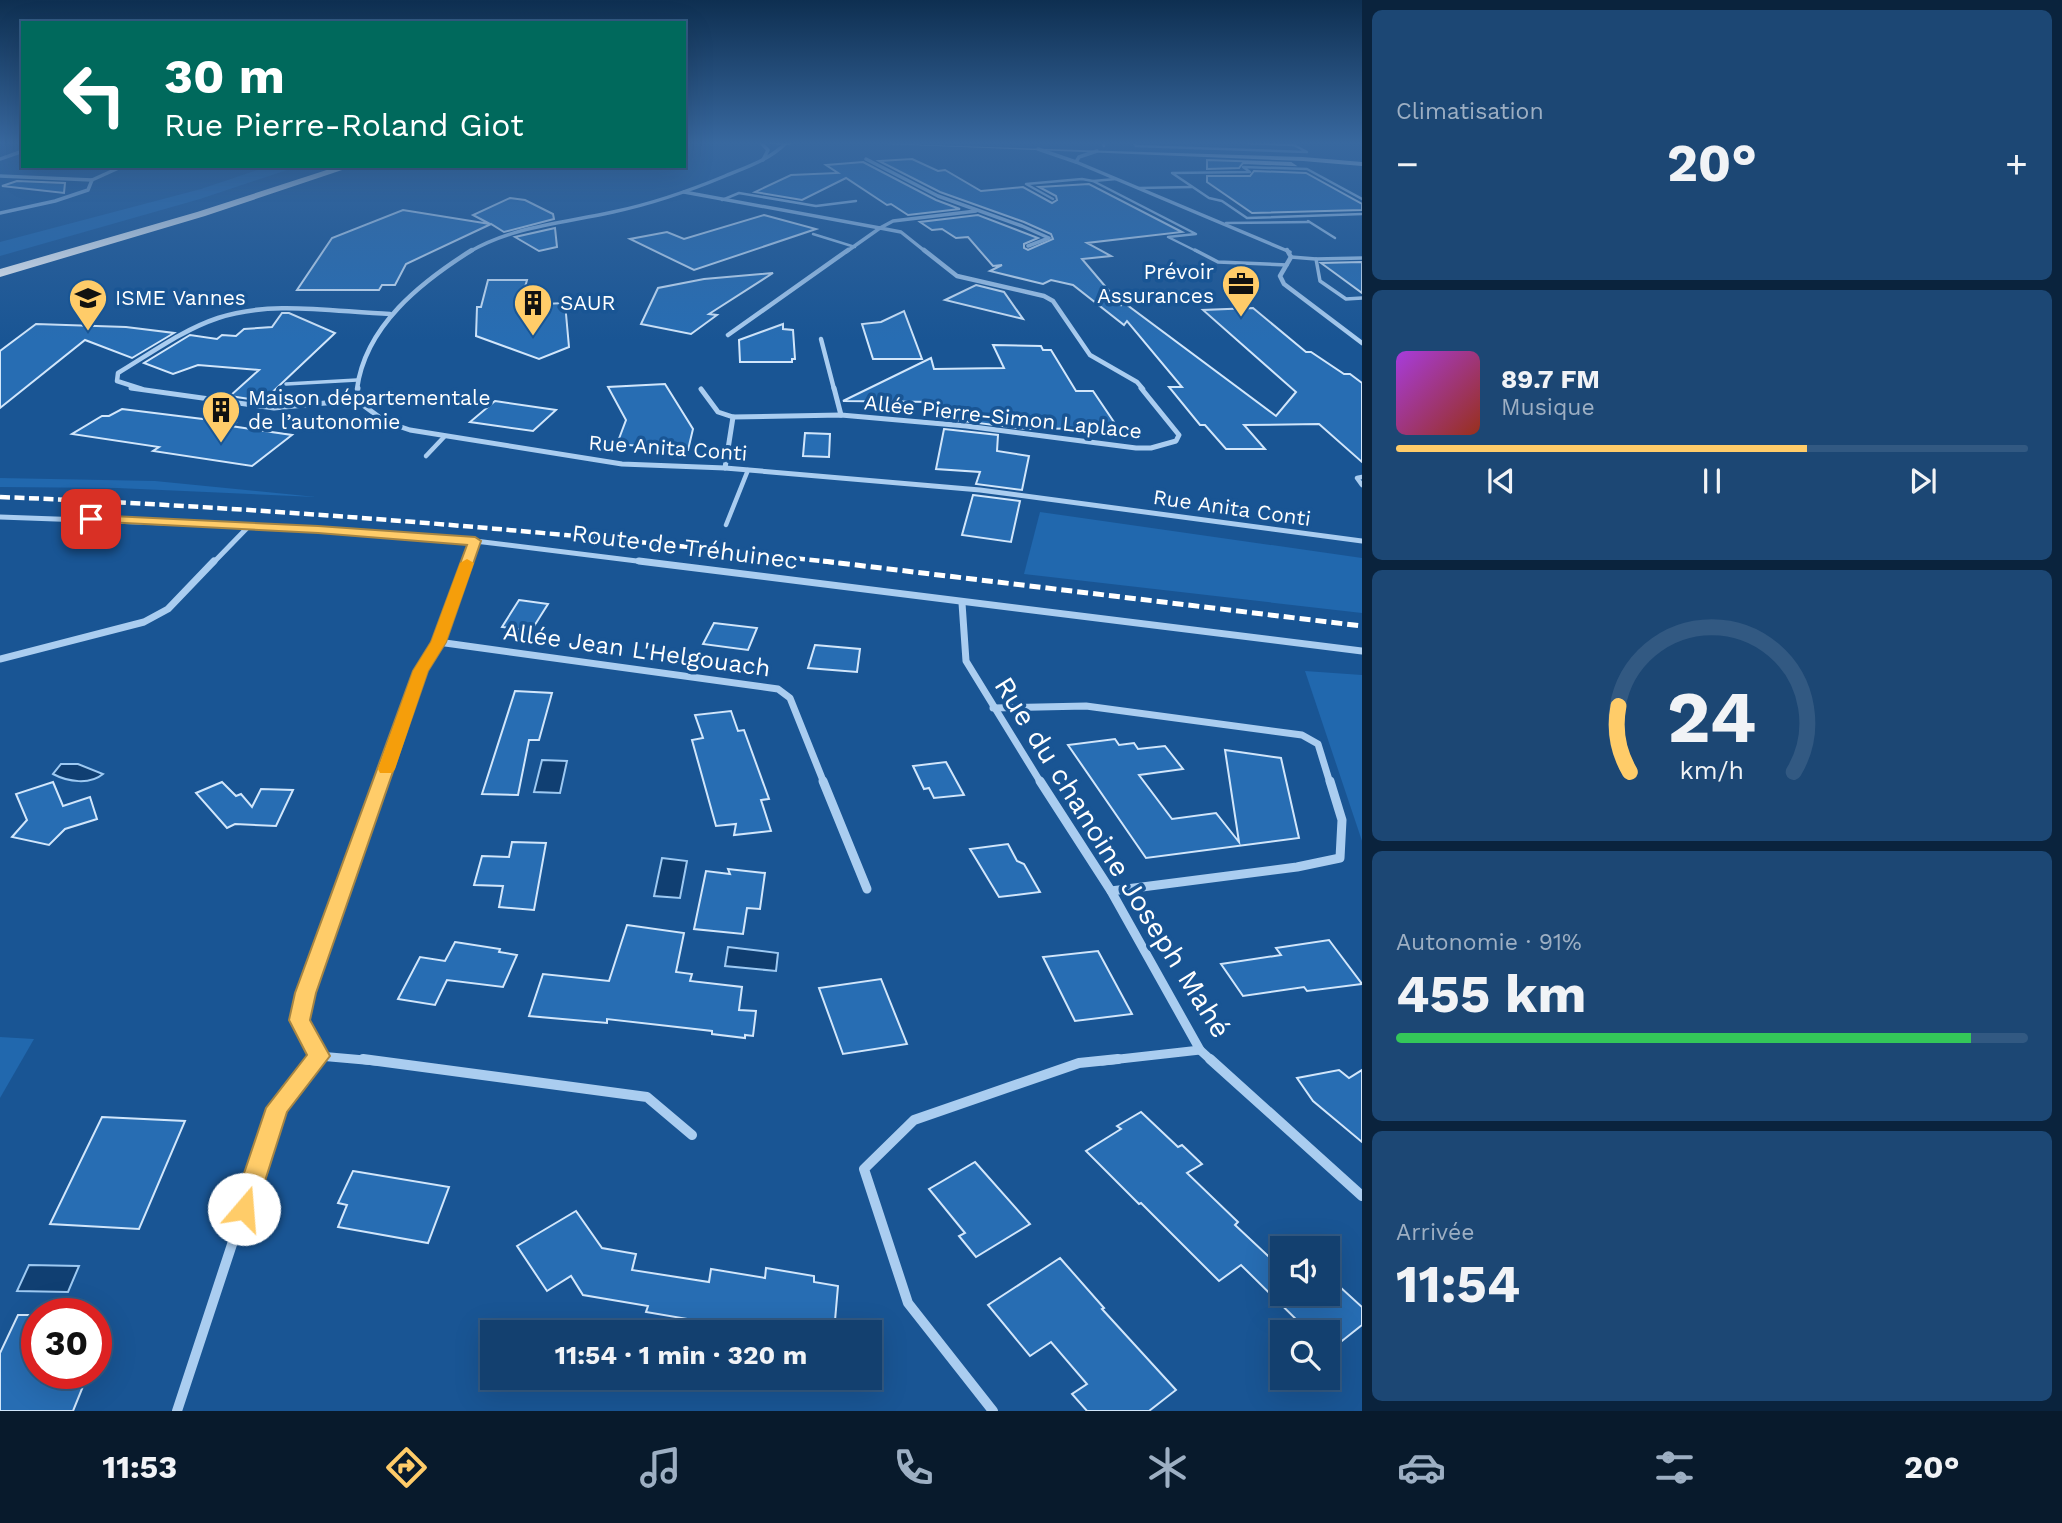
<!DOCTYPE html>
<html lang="fr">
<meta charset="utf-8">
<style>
:root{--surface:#13406f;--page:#1c4774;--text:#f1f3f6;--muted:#9dafc3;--line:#325982;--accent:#ffcc69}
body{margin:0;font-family:"Work Sans",sans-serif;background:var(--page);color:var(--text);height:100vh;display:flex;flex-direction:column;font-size:26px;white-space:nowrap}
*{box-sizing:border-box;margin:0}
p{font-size:23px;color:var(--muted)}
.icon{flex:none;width:38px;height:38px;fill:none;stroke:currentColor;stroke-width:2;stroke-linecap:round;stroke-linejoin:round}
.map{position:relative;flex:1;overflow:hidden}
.drawer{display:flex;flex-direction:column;gap:10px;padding:10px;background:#0a233d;width:700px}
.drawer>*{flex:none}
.hud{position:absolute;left:21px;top:21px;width:665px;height:147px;border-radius:0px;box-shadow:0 7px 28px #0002,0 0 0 2px var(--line);background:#00695c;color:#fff;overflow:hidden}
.fabs{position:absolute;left:1270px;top:1236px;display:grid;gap:14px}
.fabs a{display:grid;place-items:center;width:70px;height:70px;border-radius:0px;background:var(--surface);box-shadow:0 7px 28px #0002,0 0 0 2px var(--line);font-size:35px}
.speed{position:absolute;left:21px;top:1298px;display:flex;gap:14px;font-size:35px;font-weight:700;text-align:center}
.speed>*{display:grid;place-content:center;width:91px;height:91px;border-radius:50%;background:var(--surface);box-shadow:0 7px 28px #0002,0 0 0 2px var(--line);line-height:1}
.speed .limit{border:10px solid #d22;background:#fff;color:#111}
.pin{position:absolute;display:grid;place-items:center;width:60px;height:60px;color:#fff;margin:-30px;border-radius:14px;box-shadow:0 4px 10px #0006}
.me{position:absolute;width:77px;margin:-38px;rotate:18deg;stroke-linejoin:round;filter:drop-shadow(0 0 5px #0008)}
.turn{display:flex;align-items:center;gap:24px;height:147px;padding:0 28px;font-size:32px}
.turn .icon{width:91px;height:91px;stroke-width:2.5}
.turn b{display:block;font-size:49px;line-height:60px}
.big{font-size:52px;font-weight:700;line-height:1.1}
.drawer .card{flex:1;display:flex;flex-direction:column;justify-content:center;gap:10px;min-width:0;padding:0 24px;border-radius:10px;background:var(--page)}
.drawer .dial{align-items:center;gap:0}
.dial svg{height:182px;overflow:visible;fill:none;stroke:var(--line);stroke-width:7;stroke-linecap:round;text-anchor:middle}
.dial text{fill:var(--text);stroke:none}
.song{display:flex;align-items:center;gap:21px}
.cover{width:84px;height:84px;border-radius:10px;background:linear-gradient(135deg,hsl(280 70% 55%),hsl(10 70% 35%))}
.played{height:7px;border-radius:4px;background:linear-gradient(90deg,var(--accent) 65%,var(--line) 65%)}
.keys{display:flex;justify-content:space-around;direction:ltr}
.heat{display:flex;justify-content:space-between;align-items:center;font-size:38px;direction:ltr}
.charge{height:10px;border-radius:5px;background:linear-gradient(90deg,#34c759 91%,var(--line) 0)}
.trip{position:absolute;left:480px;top:1320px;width:402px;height:70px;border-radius:0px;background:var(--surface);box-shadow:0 7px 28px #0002,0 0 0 2px var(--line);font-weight:700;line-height:70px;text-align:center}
.dock{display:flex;height:112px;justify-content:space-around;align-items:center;background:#081a2c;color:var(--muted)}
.dock .icon{width:49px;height:49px}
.dock .current{color:var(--accent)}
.dock b{font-size:32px;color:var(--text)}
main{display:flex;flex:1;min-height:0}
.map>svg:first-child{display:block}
</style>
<main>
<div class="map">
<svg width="1362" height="1411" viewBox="0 0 1362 1411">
<rect width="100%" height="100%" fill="#195594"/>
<g fill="#2168ae">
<polygon points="269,166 299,166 200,199 0,256 0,242 201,189"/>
<polygon points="0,478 155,481 316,497 117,488 0,487"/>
<polygon points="1040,512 1362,558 1362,613 1024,574"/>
<polygon points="1305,671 1362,675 1362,841"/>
<polygon points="0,1037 34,1039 0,1098"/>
</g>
<g fill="#103f72" stroke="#9dc9f2" stroke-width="2">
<polygon points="542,760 567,761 560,793 534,792"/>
<path d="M61,764h17l25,10c-13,11 -35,8 -50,0z"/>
<polygon points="662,858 687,861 680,898 654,896"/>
<polygon points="728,947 778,953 776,971 725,966"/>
<polygon points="29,1265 79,1266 68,1292 17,1291"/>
</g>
<g fill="#276db3" stroke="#d1e6fb" stroke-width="2">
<polygon points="912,159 938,171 945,170 981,191 1023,187 1052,203 1057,200 1056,196 1039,187 1089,184 1182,232 1087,243 1111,256 1082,259 1121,305 1123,302 1276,416 1296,392 1203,310 1253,308 1306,352 1311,352 1344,374 1350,374 1362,383 1362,462 1319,424 1244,425 1265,449 1226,449 1205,425 1200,425 1169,387 1182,387 1127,321 1124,325 1073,285 1051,280 1043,284 990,271 1002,265 993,266 968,237 956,238 942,229 932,230 920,222 978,215 1038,238 1024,244 1024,248 1028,250 1053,239 1051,234 1024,222 940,192 879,161"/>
<polygon points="1207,160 1291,163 1294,165 1243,163 1239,168 1207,169"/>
<polygon points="863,162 936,200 960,209 908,215 891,204 887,205 846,178 802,200 755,192 791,175 838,173 826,165"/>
<polygon points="1254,171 1306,173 1362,204 1362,210 1252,213 1207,182 1207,176 1250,176"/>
<polygon points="17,181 65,183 64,193 2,186"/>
<polygon points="510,198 525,200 553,214 554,219 504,232 491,224 406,264 395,285 382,285 379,290 297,290 332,238 403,210 490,224 473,215"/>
<polygon points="764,215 816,229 694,270 630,239 667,232 684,239"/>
<polygon points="555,228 557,247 539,251 515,237"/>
<polygon points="1362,262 1362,293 1321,263"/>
<polygon points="773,273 709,314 717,315 691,334 641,324 658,288 704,279"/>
<polygon points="488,280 527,280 520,305 565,303 569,347 539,359 476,336 477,307 481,307"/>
<polygon points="976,285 1004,292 1023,319 945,300"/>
<polygon points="904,311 922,359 873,359 862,324 881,322"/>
<polygon points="282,313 289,313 335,333 263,401 230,396 259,370 198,365 173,374 144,363 190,335 217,339 222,335 236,336 244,329 272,327"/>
<polygon points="36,324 126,327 174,333 132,358 85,340 0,408 0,351"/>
<polygon points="783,324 783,329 793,330 795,359 792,359 792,362 740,362 739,340"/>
<polygon points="993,345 1041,346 1043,350 1051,350 1076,391 1093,391 1118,428 1027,429 946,419 948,414 939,413 940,402 843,401 931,358 934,369 1004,368"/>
<polygon points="665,384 693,429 688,450 617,444 626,420 608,387"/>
<polygon points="495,401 556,410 533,431 470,422"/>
<polygon points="122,409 235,423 231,426 292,435 252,466 153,451 159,447 72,434 102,416 109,416"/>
<polygon points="944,429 998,435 997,451 1029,456 1022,490 976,484 980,472 936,469"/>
<polygon points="805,433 830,434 829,457 803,456"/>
<polygon points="973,495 1020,501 1011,542 962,535"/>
<polygon points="519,600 548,604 531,631 502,627"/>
<polygon points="714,623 757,628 748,650 703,644"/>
<polygon points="815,645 860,649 857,672 808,668"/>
<polygon points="515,691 552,693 539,740 529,740 518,795 482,794"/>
<polygon points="731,711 738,731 744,730 769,799 761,800 771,831 734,835 736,824 716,826 692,740 703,738 695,715"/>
<polygon points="1115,739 1119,745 1134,743 1138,749 1165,746 1183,769 1139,775 1172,819 1216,813 1239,842 1225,750 1281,758 1299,838 1146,858 1068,745"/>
<polygon points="946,762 964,795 934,798 929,788 924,789 913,766"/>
<polygon points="53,782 63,806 90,797 97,819 65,829 49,845 12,837 27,820 16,794"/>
<polygon points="222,782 236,796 241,794 252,807 261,789 293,790 276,826 235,824 227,828 196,793"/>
<polygon points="512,842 546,843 534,910 499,907 503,886 474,885 482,856 509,857"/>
<polygon points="1008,844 1017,861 1024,864 1040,892 999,897 970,849"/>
<polygon points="728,869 765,873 760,909 747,908 743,934 694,929 706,871 730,874"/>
<polygon points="627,925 684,933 676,972 692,974 690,981 742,987 739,1010 756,1011 753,1036 745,1035 745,1038 712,1034 712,1031 607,1019 607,1023 529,1016 543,974 609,981"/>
<polygon points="1329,940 1362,984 1307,991 1304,987 1243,996 1221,964 1281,955 1276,948"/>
<polygon points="455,942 500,949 499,952 517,955 503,987 447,980 435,1005 398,999 420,957 445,961"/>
<polygon points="1098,951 1132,1014 1075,1021 1043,957"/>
<polygon points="881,979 907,1044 843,1054 819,988"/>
<polygon points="1339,1070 1349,1078 1362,1070 1362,1142 1313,1101 1297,1078"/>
<polygon points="1141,1112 1178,1147 1182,1145 1202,1164 1187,1173 1238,1222 1235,1225 1283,1270 1283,1293 1328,1293 1328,1276 1362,1307 1362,1325 1328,1352 1328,1332 1309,1332 1241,1265 1219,1281 1141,1203 1139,1204 1086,1151 1121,1129 1117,1126"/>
<polygon points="102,1117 185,1121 139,1229 50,1224"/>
<polygon points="975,1162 1030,1224 976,1257 959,1236 965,1233 929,1189"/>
<polygon points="353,1171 449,1187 428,1243 338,1227 347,1205 338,1203"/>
<polygon points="576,1211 602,1248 636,1254 632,1270 709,1282 711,1269 765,1278 766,1268 814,1276 814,1282 838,1286 834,1332 764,1332 646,1312 648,1306 583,1295 571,1276 547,1291 517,1246"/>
<polygon points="1060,1258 1104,1308 1102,1309 1176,1390 1149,1411 1087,1411 1072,1394 1087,1384 1051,1342 1030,1356 988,1305"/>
<polygon points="18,1315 37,1315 37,1374 88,1374 73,1411 0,1411 0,1353"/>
</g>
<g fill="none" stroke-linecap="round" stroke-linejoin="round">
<g stroke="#aacdf0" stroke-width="2.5">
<polyline points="1103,143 1104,146"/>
<polyline points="1134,143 1136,146 1307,152 1294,145 1248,143"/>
<polyline points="1116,179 1093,181 1196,234 1168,237 1198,252"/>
<polyline points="1139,188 1192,187"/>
<polyline points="1053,199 1026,184 1082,179 1093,181"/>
<polyline points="1362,199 1307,169 1243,167 1250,172 1172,173 1209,198 1222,201 1247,218 1362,214"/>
<polyline points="722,200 739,193 816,206 856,201"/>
<polyline points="1308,221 1335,238"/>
<polyline points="1226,223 1309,222"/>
<polyline points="813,234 855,247"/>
</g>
<g stroke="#aacdf0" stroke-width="3.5">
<polyline points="1195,250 1218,262 1287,265"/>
<polyline points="1291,257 1316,259 1320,281 1346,299 1362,298"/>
<polyline points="1316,259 1362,258"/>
<polyline points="286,384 357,380"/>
</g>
<g stroke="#aacdf0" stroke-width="4.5">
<polyline points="426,456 444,437"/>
<polyline points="1362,477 1357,478 1362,485"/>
<polyline points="726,525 748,470"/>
</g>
<g stroke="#aacdf0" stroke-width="3.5">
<polyline points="761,143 768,150 763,160"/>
<polyline points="1038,149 1076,162 1290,252"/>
<polyline points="0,159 23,151"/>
<polyline points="866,159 938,196 1022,226 1049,238 1028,246"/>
<polyline points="1076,162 1079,157 1097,151"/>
<polyline points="0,176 92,180 123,166"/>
<polyline points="684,192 880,228 846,252"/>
<polyline points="0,213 55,201 88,190 92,180"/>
<polyline points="880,228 893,221 976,211"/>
<polyline points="880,228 901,232 926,252"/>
<path d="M469,252c45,-26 94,-29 144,-40 38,-8 76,-21 112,-36 22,-9 44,-16 61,-33"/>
</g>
<g stroke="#aacdf0" stroke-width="4.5">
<polyline points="924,250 957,276 1044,296 1053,301 1090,355 1137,382 1143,389"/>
<polyline points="1287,250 1291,257 1280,276 1284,284 1362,343"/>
<polyline points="728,335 848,250"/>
<polyline points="821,339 834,389"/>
<path d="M142,389l-25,-8 1,-8c32,-19 64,-43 100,-55 53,-18 117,-6 172,-4"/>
<path d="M357,389c8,-63 64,-107 115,-139"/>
</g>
<g stroke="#aacdf0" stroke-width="5">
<polyline points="131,388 274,408 356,400"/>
<polyline points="358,388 356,400 386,422 410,430 622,464 725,468 980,490 1362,541"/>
<polyline points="834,388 841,415"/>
<polyline points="701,389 718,412 733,417 841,415 966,426 1136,448 1151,448 1176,441 1179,435 1141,388"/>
<polyline points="725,468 733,417"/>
<polyline points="0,517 249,526 475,541 653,563"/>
<polyline points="213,563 249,526"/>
<polyline points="467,563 475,541"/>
</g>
<g stroke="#aacdf0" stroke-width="7">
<polyline points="639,561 1362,651"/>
<polyline points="962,603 966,661 1041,783"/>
<polyline points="438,642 778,689 790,698 824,783"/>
<polyline points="0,659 144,622 168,609 214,561"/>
<polyline points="993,708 1086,706 1302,735 1318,744 1330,783"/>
<polyline points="380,783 420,671 438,642 468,561"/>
</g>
<g stroke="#aacdf0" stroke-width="9">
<polyline points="823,781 867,889"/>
<polyline points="1040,781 1111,891 1200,1050 1212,1061"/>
<polyline points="1111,891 1297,867 1340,858 1342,820 1330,781"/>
<polyline points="315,1061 319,1056"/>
<polyline points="376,1061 319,1056 300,1020 305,993 381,781"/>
<polyline points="1102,1061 1200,1050"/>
</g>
<g stroke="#aacdf0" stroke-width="10">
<polyline points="363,1059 647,1097 692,1135"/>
<polyline points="1210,1059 1362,1196"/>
<polyline points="177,1411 277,1108 317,1059"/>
<polyline points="993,1411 908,1303 864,1169 914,1120 1079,1063 1118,1059"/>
</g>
<g fill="#d8e9fb" fill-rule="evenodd">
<polygon points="757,143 792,143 789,145"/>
<polygon points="862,143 1303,157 1362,162 1362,166 1303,161"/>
</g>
<polygon fill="#fff" fill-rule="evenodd" points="339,166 354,166 205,216 0,277 0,269 197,212"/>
<path stroke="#fff" stroke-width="4.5" stroke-dasharray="10 4.5" stroke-linecap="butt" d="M0,497c281,11 560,35 839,66"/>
<polyline stroke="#fff" stroke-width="5" stroke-dasharray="11 5" stroke-linecap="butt" points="823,561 1362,626"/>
</g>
<linearGradient id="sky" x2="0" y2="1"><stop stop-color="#0e2f51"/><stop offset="0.42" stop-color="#38689f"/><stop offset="1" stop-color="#38689f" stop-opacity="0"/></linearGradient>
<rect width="1362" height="340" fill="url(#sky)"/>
<polygon fill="#ffcc69" stroke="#a68544" stroke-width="2" points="91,515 318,526 475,537 481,541 446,642 428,671 316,993 310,1020 330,1056 287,1112 256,1209 252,1216 244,1219 235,1216 232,1209 266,1108 307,1055 289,1020 295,993 413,671 431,642 467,545 318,533 86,521 85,519"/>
<polygon fill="#f59e0b" points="467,559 474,563 446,642 428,671 395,769 392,773 380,773 378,769 413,671 431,642 460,563"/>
<defs>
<g id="office-pin" transform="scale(2.0125)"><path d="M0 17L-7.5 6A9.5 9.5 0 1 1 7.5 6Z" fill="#ffcc69" stroke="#195594"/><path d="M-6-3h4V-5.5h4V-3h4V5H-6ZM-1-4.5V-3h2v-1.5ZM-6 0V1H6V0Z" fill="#111"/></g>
<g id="university-pin" transform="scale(2.0125)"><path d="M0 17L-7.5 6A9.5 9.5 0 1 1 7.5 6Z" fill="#ffcc69" stroke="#195594"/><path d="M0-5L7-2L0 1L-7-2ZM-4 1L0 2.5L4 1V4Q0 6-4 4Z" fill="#111"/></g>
<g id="building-pin" transform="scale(2.0125)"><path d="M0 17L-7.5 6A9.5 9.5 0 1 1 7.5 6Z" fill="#ffcc69" stroke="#195594"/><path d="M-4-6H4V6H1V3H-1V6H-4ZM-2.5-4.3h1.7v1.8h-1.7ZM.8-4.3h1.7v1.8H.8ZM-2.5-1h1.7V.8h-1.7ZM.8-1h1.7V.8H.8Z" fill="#111"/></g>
</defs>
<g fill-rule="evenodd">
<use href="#office-pin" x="1241" y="284"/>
<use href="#university-pin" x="88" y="298"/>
<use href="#building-pin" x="533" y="303"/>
<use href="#building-pin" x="221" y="410"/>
</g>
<g text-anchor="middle" stroke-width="7" stroke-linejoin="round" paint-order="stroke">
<g font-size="21" fill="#fff" stroke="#195594" text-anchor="start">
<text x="1214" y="279" text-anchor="end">Prévoir<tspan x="1214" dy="24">Assurances</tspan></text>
<text x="115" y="305">ISME Vannes</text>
<text x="560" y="310">SAUR</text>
<text x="248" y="405">Maison départementale<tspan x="248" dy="24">de l’autonomie</tspan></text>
</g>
<g font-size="21" fill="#fff" stroke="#195594">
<text transform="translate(1003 417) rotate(6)" y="7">Allée Pierre-Simon Laplace</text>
<text transform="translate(668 448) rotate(4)" y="7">Rue Anita Conti</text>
<text transform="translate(1232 508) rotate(8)" y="7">Rue Anita Conti</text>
</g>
<g font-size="24" fill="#fff" stroke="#195594">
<text transform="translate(685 547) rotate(7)" y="8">Route de Tréhuinec</text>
<text transform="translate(637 650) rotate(8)" y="8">Allée Jean L'Helgouach</text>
</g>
<g font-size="28" fill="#fff" stroke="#195594">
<text transform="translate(1113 857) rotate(58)" y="10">Rue du chanoine Joseph Mahé</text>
</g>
</g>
</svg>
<div class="fabs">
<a><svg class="icon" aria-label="sound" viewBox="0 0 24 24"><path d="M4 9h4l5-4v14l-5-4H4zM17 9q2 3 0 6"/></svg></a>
<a><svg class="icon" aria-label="search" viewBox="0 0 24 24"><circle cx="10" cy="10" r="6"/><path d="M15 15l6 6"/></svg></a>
</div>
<div class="speed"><div class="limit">30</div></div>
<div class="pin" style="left:91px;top:519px;background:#d93025"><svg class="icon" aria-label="arrive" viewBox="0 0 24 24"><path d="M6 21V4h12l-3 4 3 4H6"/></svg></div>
<svg class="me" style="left:244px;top:1209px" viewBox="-20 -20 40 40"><circle r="19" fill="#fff"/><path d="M0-13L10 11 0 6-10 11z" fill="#ffcc69"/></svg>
<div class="trip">11:54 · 1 min · 320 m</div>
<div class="hud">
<div class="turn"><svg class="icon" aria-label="left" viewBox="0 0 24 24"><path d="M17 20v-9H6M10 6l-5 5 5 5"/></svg><div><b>30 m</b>Rue Pierre-Roland Giot</div></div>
</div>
</div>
<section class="drawer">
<div class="card"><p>Climatisation</p>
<div class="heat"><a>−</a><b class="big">20°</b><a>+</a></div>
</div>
<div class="card">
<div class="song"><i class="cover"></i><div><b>89.7 FM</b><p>Musique</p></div></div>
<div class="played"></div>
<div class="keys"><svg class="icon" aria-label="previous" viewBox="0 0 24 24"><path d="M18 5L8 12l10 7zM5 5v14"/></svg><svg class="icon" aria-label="pause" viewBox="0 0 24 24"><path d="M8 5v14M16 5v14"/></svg><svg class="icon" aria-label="next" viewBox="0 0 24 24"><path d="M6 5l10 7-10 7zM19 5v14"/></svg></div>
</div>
<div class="card dial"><svg viewBox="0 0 100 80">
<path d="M14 69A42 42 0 1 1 86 69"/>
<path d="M14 69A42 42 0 0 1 9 40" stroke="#ffcc69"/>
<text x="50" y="56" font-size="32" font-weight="700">24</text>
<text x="50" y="72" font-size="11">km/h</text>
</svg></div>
<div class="card"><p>Autonomie · 91%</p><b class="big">455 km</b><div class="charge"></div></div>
<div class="card"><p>Arrivée</p><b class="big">11:54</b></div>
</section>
</main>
<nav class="dock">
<b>11:53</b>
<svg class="icon current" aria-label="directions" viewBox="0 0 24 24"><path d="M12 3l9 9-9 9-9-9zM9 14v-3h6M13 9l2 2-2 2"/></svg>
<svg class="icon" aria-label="music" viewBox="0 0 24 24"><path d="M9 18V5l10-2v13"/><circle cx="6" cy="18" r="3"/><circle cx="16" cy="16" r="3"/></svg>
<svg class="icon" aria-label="phone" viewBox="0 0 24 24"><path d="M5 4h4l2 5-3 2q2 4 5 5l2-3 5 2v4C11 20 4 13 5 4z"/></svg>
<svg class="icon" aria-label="climate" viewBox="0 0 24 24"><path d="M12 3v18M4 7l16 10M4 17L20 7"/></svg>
<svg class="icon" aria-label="car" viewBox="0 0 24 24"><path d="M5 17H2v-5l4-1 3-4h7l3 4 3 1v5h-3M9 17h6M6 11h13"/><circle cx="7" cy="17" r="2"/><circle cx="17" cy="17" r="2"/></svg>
<svg class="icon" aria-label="filters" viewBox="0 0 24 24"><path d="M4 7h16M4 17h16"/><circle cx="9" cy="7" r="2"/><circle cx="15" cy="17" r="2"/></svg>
<b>20°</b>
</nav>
